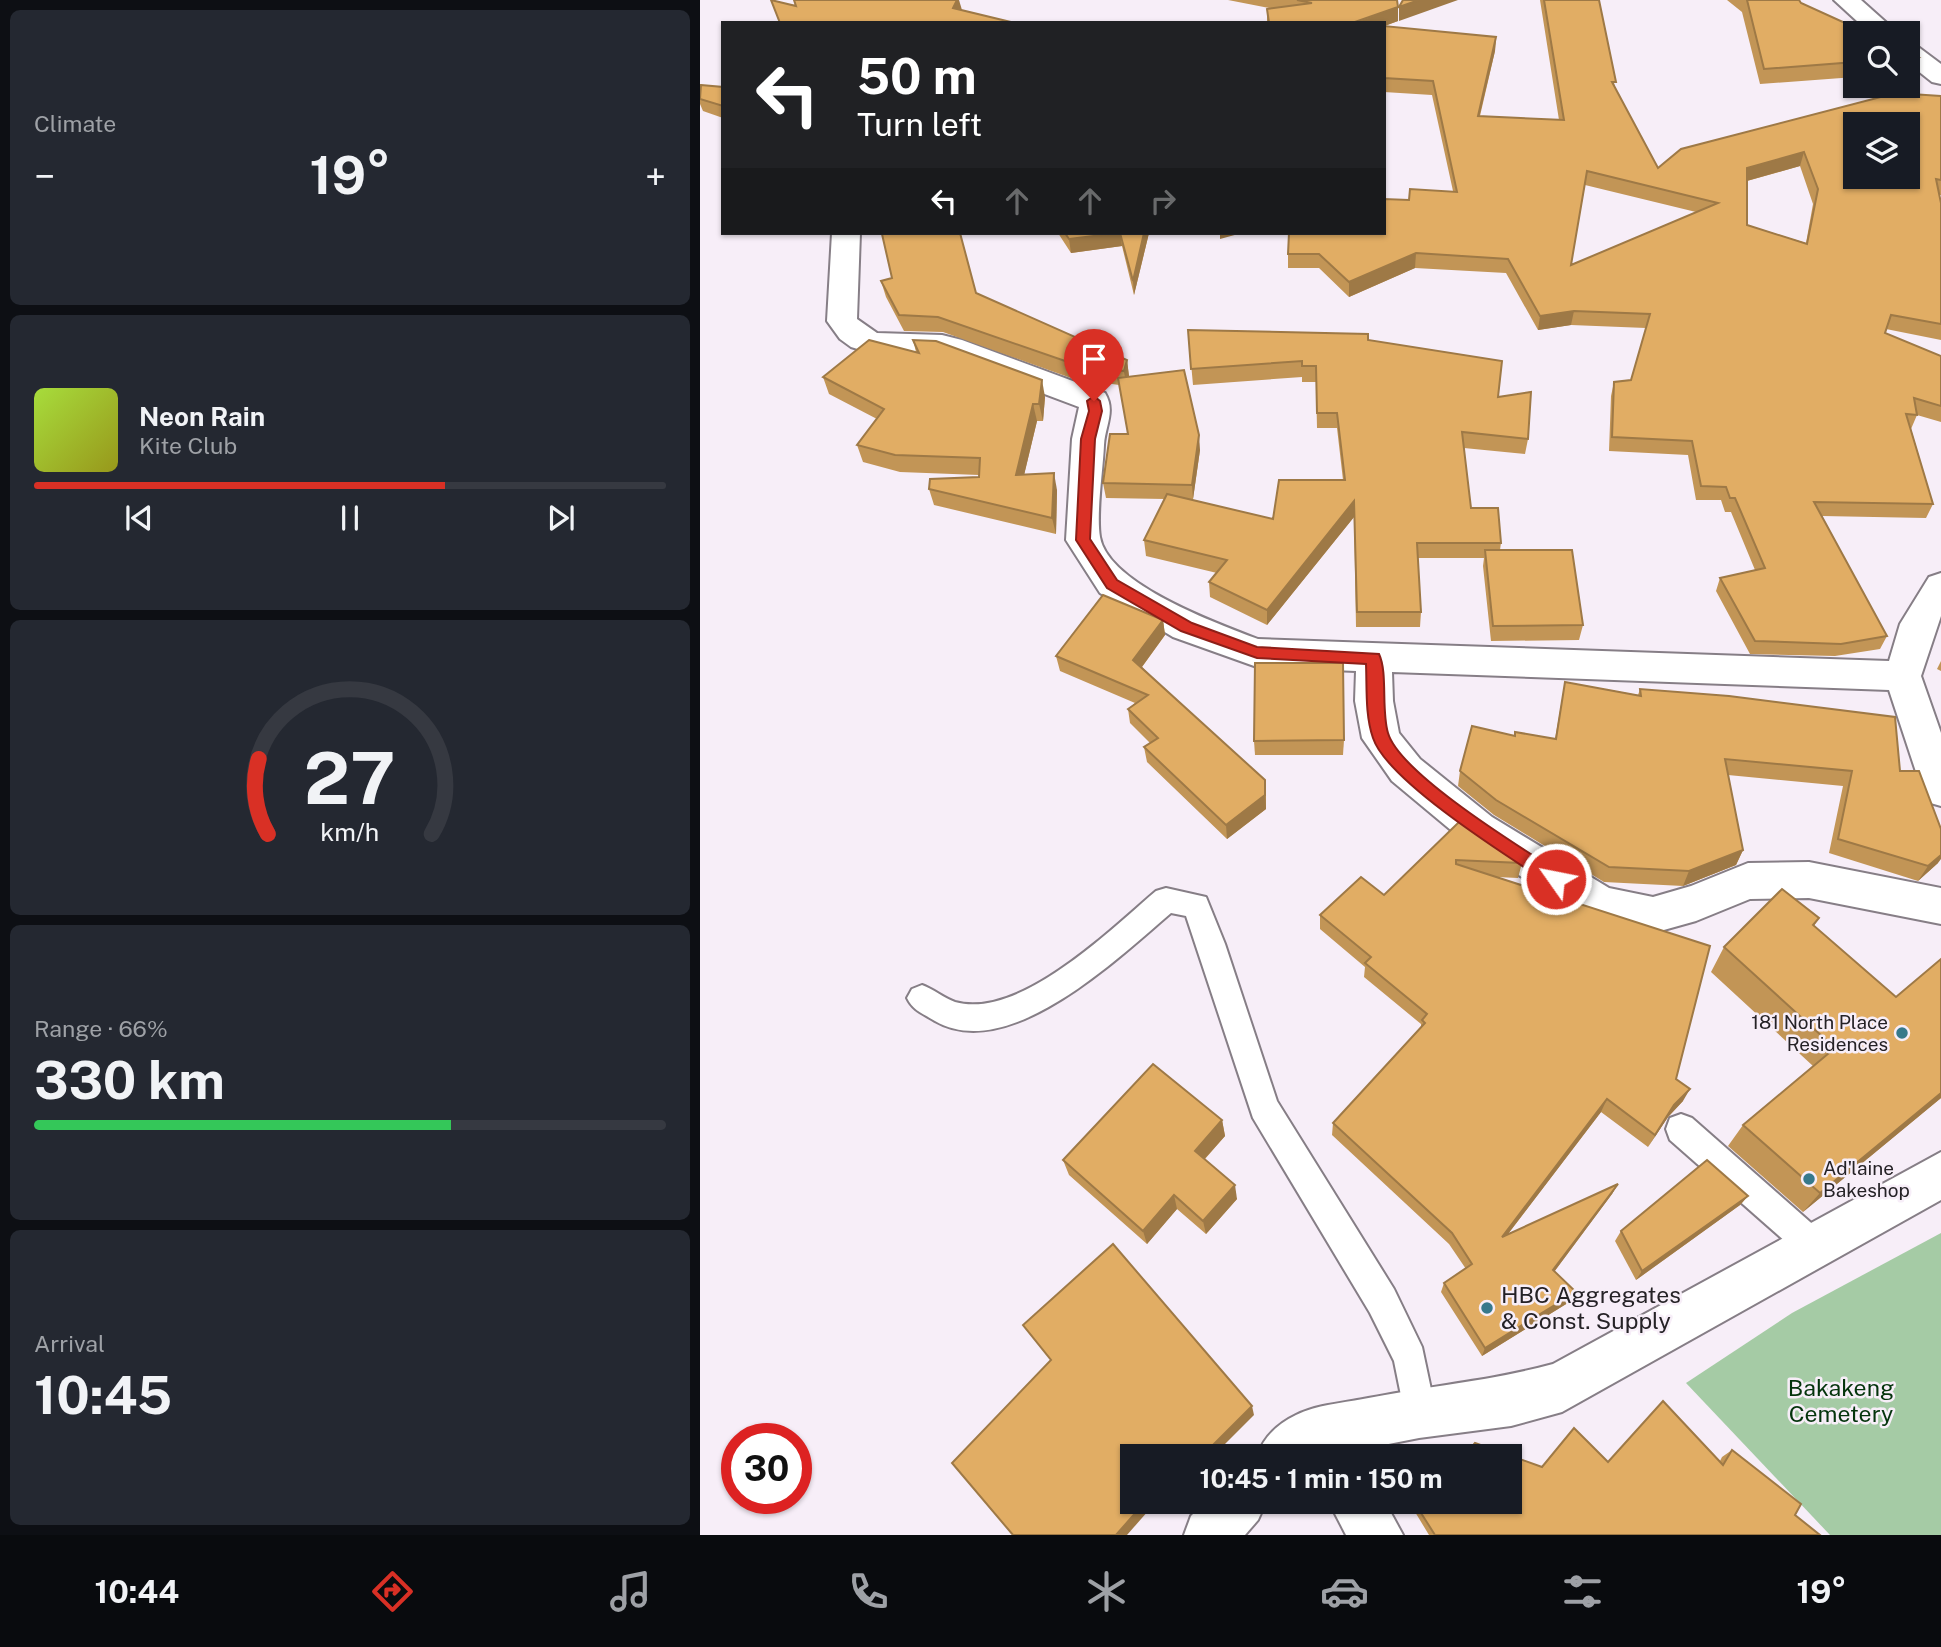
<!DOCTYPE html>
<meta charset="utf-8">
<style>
:root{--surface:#171b24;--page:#242831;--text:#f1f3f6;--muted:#9ea1a6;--line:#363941;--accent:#d93025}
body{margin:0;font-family:"Public Sans",sans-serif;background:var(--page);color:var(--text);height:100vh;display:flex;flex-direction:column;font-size:26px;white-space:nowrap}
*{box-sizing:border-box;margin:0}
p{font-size:23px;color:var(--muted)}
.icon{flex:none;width:38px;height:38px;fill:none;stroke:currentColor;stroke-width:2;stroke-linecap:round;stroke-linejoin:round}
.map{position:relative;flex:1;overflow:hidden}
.details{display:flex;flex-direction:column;gap:10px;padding:10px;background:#0d0f14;width:700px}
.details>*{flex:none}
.top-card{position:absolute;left:21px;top:21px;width:665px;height:214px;border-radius:0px;box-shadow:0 2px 5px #0004;background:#202124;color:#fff;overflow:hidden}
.buttons{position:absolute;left:1143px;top:21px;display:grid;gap:14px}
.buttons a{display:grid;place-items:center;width:77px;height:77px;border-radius:0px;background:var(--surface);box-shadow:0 2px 5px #0004;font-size:35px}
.speed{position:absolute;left:21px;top:1423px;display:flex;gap:14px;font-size:35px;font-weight:700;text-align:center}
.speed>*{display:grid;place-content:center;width:91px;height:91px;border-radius:50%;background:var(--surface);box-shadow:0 2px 5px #0004;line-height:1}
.speed .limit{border:10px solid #d22;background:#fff;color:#111}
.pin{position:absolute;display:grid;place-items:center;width:60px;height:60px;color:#fff;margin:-72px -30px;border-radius:50% 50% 50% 0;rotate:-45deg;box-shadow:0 0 7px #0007}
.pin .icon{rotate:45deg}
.me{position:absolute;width:77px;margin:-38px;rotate:303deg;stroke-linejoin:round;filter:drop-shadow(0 0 5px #0008)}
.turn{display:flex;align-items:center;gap:24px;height:147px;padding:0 21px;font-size:32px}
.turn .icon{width:91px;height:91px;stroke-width:2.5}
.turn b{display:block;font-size:49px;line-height:60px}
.lanes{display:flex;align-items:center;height:66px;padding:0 21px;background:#0003;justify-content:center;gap:35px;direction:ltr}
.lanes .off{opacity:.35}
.big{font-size:52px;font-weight:700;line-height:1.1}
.details .card{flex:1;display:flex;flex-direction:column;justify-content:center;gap:10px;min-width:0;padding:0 24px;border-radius:10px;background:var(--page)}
.details .dial{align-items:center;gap:0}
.dial svg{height:182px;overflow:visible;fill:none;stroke:var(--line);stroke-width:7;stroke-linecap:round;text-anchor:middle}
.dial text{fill:var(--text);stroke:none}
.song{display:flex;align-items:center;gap:21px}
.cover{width:84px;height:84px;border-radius:10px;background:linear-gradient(135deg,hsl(80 70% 55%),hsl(60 70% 35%))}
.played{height:7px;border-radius:4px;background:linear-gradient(90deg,var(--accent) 65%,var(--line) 65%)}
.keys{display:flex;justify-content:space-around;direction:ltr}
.heat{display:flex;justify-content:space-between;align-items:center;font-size:38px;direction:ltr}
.charge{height:10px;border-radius:5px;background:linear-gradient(90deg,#34c759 66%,var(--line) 0)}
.trip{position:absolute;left:420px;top:1444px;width:402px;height:70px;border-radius:0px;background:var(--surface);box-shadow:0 2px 5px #0004;font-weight:700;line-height:70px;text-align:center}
.dock{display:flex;height:112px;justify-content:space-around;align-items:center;background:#090b0e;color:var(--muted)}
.dock .icon{width:49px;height:49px}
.dock .current{color:var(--accent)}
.dock b{font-size:32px;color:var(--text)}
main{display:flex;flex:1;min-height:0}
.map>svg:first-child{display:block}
</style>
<main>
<section class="details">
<div class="card"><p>Climate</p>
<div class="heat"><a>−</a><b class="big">19°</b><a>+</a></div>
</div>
<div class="card">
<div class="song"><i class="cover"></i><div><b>Neon Rain</b><p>Kite Club</p></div></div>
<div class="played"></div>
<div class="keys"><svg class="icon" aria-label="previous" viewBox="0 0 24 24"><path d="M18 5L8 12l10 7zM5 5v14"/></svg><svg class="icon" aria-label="pause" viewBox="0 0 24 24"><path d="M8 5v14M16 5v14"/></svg><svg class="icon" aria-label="next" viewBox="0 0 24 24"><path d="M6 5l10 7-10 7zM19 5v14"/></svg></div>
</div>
<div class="card dial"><svg viewBox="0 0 100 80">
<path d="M14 69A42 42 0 1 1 86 69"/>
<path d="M14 69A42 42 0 0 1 10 36" stroke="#d93025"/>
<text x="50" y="56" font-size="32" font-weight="700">27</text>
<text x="50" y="72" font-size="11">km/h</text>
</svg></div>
<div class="card"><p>Range · 66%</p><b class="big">330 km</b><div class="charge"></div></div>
<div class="card"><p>Arrival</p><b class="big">10:45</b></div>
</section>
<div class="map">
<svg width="1241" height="1535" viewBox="0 0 1241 1535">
<rect width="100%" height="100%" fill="#f7eef8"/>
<polygon fill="#a5cba5" points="1241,1233 1241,1535 1130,1535 986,1383 1092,1313"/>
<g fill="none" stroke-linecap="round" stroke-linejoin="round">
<g stroke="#867e86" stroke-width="4">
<g id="service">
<path d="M466,888l40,9 19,47 52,157 117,188 28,58 14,66 -5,12 -12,5 -12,-5 -13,-64 -24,-48 -117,-195 -67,-202 -15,-3c-52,44 -162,151 -236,108 -11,-7 -22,-10 -28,-23l5,-9 10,-4c11,4 22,13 33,17 65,18 156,-73 201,-111z"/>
<polygon points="981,1114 992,1118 1126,1236 1131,1247 1126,1258 1115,1263 1104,1258 970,1140 966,1129 970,1118"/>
</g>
</g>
<g stroke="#867e86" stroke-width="4">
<g id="minor">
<polygon points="1134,0 1161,0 1198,33 1170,33"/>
<polygon points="1208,43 1217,46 1241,64 1241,84 1232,82 1208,63"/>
<path d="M132,233h28l-3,86 20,14 65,2 20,5 143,53c11,18 0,33 -1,52 -1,25 -8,68 -4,92 8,47 118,87 158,102l631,22 11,-37 29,-47 12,-4v43l-20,60 20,57v73l-14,-4 -5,-12 -33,-100 -497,-18 1,29 6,32 21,26 72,58 117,71 44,9 38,-11 57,-23 61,-1 132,26v36l-132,-26 -59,1 -54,22 -43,12 -67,-16 -122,-76 -72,-60 -30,-43 -7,-37 1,-30 -99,-4 -84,-30 -73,-44 -34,-53 6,-101 7,-32 -138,-52 -67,-1 -23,-7 -11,-8 -13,-18z"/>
<polygon points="629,1502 685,1502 703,1535 646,1535"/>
</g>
</g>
<g stroke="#867e86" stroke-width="4">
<g id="secondary">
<path d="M1241,1152v48l-379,212 -51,14 -92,12 -91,18h-71c7,-19 20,-32 39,-41 21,-10 45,-12 67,-16 64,-13 128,-18 190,-35z"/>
<polygon points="505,1502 566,1502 558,1520 545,1535 484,1535 491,1516"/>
</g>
</g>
<use href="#service" fill="#fff" fill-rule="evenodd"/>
<use href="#minor" fill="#fff" fill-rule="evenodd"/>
<use href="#secondary" fill="#fff" fill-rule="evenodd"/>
</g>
<g fill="#c29556" fill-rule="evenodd">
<path d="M528,0h169l1,21 -13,5 111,11 -1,14 -15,65 79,4 -19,-120h59l16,88 43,80 283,-72v99h-2l2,8v137l-55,-11 -1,4 56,23v66l-24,-7 -6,14 22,75 -7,14 -104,-2 65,120 -7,13 -45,7 -85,-2 -34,-63 4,-13 35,-8 -24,-58h-6l-4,-12h-25l-8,-45 -79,-4 2,-55 3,-14 17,-2 15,-52 -75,-3 -33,5 -32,-57 -91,-5 -66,29 -30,-29h-31v-14l121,-54 44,-9 -21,-96 -48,-3v-69h-117v-14l2,-1zM1100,166l13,38 -7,39 -59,-18v-44zM885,185l111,27 -125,53z"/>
<polygon points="1027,0 1099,0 1101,3 1155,33 1155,77 1060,84 1042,12"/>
<polygon points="1208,52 1218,57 1213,73 1208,73"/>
<polygon points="23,87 23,118 3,111 0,104 0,88"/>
<polygon points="358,233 449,233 434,295 422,246 371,253"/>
<polygon points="181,281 276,293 427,360 429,377 500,450 493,499 489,499 573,519 643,480 637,428 617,428 616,382 602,382 602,377 493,385 488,330 668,340 798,397 828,439 825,454 764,448 771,508 801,543 800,550 883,625 879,640 791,641 783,566 784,558 718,558 721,612 720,627 656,627 654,517 567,625 510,597 509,582 517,573 446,556 444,540 465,499 406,498 403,483 428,434 419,385 371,378 243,332 204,331 186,297"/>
<polygon points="213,340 345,397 343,421 337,421 324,475 357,490 356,534 234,505 229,489 279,477 279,475 200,472 163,462 157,445 177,419 129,394 123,377 216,352"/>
<polygon points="463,620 465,635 442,667 566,794 566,809 527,839 447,762 444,747 450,743 430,723 428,709 435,703 360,671 356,656"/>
<polygon points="1241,661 1241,671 1237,669"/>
<polygon points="865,682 938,695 940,689 1200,771 1238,863 1218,881 1129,853 1143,786 1028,775 1043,850 1036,865 983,886 904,882 794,815 758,786 760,771 815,736 855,739"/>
<polygon points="644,740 643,755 555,755 554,741"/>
<polygon points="759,822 822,863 818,878 796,877 976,1079 983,1101 968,1117 948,1147 901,1112 808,1234 918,1184 912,1194 854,1272 871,1301 782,1356 741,1292 744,1283 766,1269 749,1244 632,1135 633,1123 721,1027 721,1024 664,977 665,967 620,929 620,915 684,895"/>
<polygon points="1119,918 1114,926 1241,1098 1103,1212 1028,1146 1043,1125 1113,1066 1011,972 1024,947"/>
<polygon points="522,1120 525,1136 505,1159 537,1199 506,1234 477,1209 447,1244 369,1175 363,1160"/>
<polygon points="1048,1196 1040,1205 936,1280 915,1241 921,1231"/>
<polygon points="963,1401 1020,1461 1022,1457 1032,1450 1095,1515 1120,1535 729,1535 709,1502 810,1502 842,1467 908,1462"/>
</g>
<g fill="#9e7946">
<polygon points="257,0 259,0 262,10 253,8"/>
<polygon points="719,0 758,0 699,21 699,7"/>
<polygon points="698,7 698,21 684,26 684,23 655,23"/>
<polygon points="796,37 795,51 776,130 778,116"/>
<polygon points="1104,152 1100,166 1043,182 1047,168"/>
<polygon points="420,233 422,246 371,253 369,239"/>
<polygon points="444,233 449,233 434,295 433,281"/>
<polygon points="520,233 542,233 520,239"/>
<polygon points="716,253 715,268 649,297 649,282"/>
<polygon points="874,311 871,325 838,330 840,316"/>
<polygon points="427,360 429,376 426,386 424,371"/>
<polygon points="342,380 345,397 343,421 339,404"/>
<polygon points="333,404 337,421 320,492 316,475"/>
<polygon points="499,435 500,450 493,499 492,485"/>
<polygon points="354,473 357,490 356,534 352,518"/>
<polygon points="654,501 654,517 567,625 567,610"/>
<polygon points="463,620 465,635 436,675 433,660"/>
<polygon points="565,780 566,809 527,839 526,825"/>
<polygon points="1043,850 1036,865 983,886 989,871"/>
<polygon points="1241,855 1241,859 1238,863 1218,881 1228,866"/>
<polygon points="990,1089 983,1101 968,1117 948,1147 974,1105"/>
<polygon points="1241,1093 1241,1098 1103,1212 1120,1193"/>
<polygon points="907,1099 901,1112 798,1247 802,1237"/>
<polygon points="522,1120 525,1136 499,1165 495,1151"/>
<polygon points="918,1184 912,1194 848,1280 853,1270"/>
<polygon points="535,1185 537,1199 506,1234 503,1221"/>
<polygon points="474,1195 477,1209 447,1244 443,1231"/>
<polygon points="1048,1196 1040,1205 936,1280 942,1271"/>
<polygon points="876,1292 871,1301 782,1356 785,1348"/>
<polygon points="552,1406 554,1415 513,1456 502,1456"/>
<polygon points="445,1502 456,1502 427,1535 416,1535"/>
</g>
<g fill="#e1ad64" stroke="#9e7946" stroke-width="2" fill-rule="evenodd">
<polygon points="71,0 96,6 94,0 257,0 253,8 315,23 80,23"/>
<polygon points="597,0 697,0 698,7 655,22 657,23 569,23 567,9 612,3"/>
<polygon points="703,0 719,0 699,7"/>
<path d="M844,0h55l17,82h-4l46,86 23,-19 215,-56 45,3v84l-5,-1 5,24v121l-50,-9 -6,18 56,23v50l-27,-8 3,17 -11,-1 27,90 -119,-2 73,134 -46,8 -86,-3 -35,-63 45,-10 -30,-70h-5l-4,-11 -25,-1 -9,-45 -80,-4 2,-55 17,-2 19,-66 -76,-3 -34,5 -32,-57 -92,-6 -67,29 -30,-28h-31l1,-21h95v-34l25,1 1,-11 47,3 -24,-111 -49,-3v-52l112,11 -18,79 86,4zM1155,124h53v53h-53zM1104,152l14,37 -11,55 -60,-19v-57zM887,171l131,32 -147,62z"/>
<polygon points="1047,0 1099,0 1101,3 1167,33 1155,33 1155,62 1064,69"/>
<polygon points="1208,52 1218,57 1208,58"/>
<polygon points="1,85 23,87 23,106 0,99"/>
<polygon points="190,233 260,233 276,293 427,360 424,371 368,362 238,317 199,315 181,281 192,278 182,234"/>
<polygon points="365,233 418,233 369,239"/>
<polygon points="420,233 444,233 433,281"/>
<polygon points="488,330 668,334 668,340 802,361 798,397 831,392 828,439 762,432 771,508 798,508 801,543 717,543 721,612 657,612 654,501 567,610 509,582 527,560 444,540 467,494 573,519 579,480 645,480 637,413 617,413 616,366 602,366 602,361 491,369"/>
<polygon points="169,340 219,353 213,340 236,341 342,380 339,404 333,404 316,475 354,473 352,518 229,489 230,479 279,477 280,458 195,455 157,445 184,409 123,377"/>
<polygon points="484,370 499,435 492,485 403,483 410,434 428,434 418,378"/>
<polygon points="785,550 872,550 883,625 793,626"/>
<polygon points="403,595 463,620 433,660 565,780 565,795 526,825 444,747 458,738 428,709 448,695 356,656"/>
<polygon points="555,663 643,663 644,740 554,741"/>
<polygon points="865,682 941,696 940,689 1029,696 1195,717 1200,771 1219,771 1241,829 1241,855 1228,866 1138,839 1152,771 1025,759 1043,850 989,871 909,867 796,800 760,771 772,726 815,736 815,732 856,739"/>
<polygon points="759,822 822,863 756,860 756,864 1010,946 976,1079 990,1089 974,1105 955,1135 907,1099 802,1237 918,1184 853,1270 876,1292 785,1348 744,1283 772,1264 752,1233 633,1123 725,1023 722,1020 727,1014 665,963 671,957 620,915 661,877 684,895"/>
<polygon points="1082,889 1119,918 1113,925 1196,997 1241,959 1241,1093 1120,1193 1043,1125 1135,1048 1024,947"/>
<polygon points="453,1064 522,1120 495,1151 535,1185 503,1221 474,1195 443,1231 363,1160"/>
<polygon points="1007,1160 1048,1196 942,1271 921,1231"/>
<polygon points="413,1244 552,1406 502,1456 432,1456 432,1502 445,1502 416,1535 313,1535 252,1463 351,1360 323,1325"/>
<polygon points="963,1401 1023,1465 1032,1450 1101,1504 1095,1515 1120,1535 735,1535 714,1502 810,1502 810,1456 764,1456 775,1443 842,1467 874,1428 908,1462"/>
</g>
<path fill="#d93025" stroke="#8d1f18" stroke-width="2" d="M394,396l6,5 2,10 -7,28 -5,100 27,41 75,43 65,24 122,7c9,19 2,56 9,79 12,41 135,116 174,141l2,5 -2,5h-12c-40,-26 -163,-103 -177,-146 -8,-23 -6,-50 -7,-74l-109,-6 -76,-27 -74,-43 -31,-48 5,-101 8,-28 -2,-10z"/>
<g fill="#37798b" stroke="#f7eef8" stroke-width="2.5">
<circle cx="1202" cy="1033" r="7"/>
<circle cx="1109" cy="1179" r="7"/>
<circle cx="787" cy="1308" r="7"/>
</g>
<g text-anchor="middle" stroke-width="5" stroke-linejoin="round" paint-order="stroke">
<g font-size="19" fill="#252226" stroke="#f7eef8" text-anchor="end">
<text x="1188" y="1029">181 North Place<tspan x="1188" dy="22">Residences</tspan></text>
<text x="1123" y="1175" text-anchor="start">Ad'laine<tspan x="1123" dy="22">Bakeshop</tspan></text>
</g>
<g font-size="23" fill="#252226" stroke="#f7eef8" text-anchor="start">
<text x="801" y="1303">HBC Aggregates<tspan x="801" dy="26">&amp; Const. Supply</tspan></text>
</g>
<g font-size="23" fill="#04340c" stroke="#f7eef8">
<text x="1141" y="1396">Bakakeng<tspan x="1141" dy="26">Cemetery</tspan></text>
</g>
</g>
</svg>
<div class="buttons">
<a><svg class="icon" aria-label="search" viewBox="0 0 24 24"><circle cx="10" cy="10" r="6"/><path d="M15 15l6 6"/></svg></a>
<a><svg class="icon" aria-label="layers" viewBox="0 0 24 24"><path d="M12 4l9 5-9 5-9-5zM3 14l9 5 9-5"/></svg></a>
</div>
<div class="speed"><div class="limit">30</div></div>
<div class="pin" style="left:394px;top:401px;background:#d93025"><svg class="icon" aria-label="arrive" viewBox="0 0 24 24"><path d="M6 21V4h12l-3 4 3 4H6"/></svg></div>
<svg class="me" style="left:856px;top:879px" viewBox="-20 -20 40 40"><circle r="17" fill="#d93025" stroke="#fff" stroke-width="3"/><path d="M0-11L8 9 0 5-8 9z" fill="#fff"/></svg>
<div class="trip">10:45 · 1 min · 150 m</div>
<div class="top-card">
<div class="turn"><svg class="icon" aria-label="left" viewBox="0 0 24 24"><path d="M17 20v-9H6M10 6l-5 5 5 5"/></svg><div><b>50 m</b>Turn left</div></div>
<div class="lanes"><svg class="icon" aria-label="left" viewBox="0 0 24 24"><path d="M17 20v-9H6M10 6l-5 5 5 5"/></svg><svg class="icon off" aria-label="ahead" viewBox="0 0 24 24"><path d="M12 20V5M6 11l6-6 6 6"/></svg><svg class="icon off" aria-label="ahead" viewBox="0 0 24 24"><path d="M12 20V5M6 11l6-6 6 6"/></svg><svg class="icon off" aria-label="right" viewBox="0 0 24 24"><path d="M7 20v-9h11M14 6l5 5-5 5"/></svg></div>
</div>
</div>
</main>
<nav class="dock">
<b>10:44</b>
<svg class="icon current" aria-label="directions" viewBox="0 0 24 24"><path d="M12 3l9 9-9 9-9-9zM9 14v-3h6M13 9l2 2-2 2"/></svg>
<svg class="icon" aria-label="music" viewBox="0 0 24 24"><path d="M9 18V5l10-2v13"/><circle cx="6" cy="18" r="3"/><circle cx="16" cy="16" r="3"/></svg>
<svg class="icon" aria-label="phone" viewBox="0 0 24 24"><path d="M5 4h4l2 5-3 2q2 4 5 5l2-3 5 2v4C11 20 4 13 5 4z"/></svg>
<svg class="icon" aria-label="climate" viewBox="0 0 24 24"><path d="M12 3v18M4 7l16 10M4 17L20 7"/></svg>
<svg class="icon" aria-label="car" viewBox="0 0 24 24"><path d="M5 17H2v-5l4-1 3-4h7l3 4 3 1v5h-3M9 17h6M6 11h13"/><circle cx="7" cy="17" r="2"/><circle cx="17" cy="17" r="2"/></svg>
<svg class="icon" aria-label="filters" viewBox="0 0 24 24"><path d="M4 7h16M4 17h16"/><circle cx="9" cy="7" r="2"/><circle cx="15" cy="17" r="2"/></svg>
<b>19°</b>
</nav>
